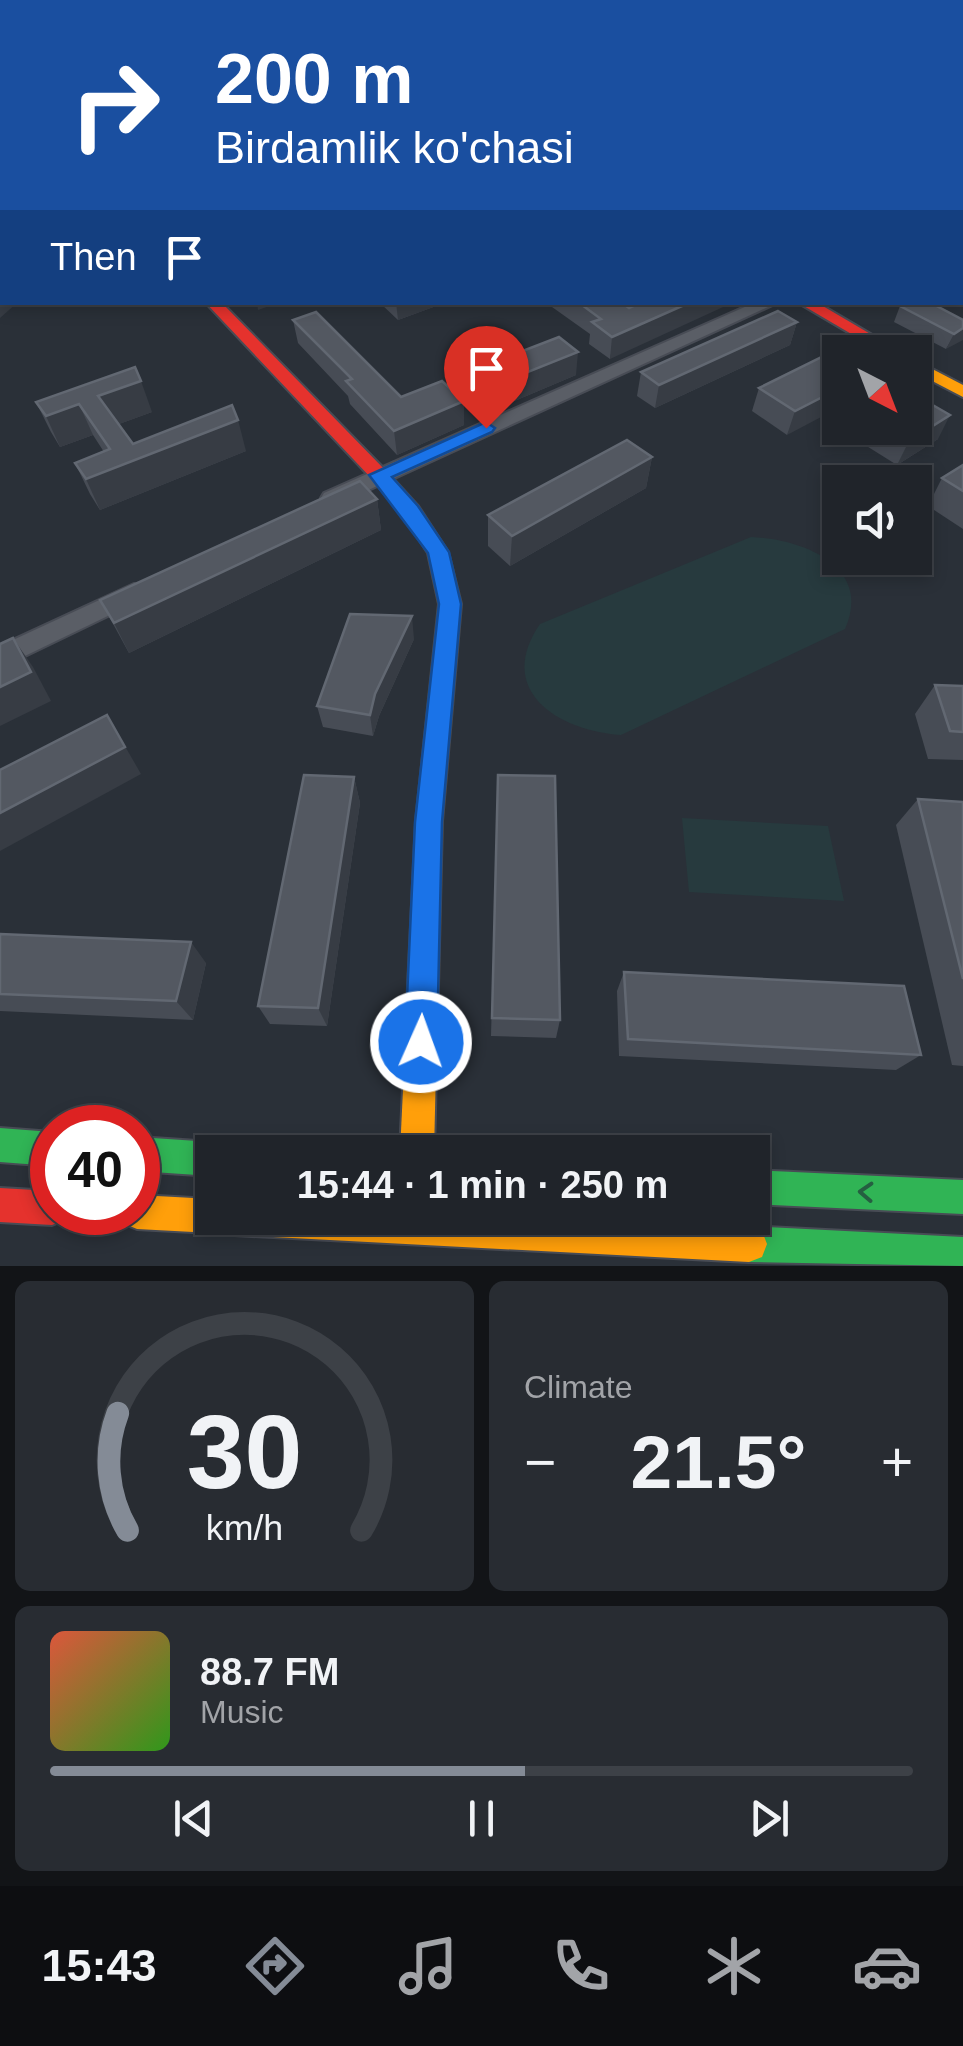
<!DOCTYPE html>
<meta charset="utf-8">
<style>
:root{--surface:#20242a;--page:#282c32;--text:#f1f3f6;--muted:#a2a4a8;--line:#3d4147;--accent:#848b96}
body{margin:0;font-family:Arial,sans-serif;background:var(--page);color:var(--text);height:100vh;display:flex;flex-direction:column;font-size:38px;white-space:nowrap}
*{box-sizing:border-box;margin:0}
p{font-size:32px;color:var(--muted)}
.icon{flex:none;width:55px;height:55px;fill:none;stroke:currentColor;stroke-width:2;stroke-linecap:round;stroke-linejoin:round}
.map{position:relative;height:1266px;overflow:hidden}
.drawer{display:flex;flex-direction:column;gap:15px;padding:15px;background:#121417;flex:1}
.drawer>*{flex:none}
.guide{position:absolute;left:0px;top:0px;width:965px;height:305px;box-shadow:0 5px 15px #0003,0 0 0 2px var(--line);background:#1a4fa0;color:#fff;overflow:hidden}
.needle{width:65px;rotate:138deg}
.fabs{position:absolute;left:822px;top:335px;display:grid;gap:20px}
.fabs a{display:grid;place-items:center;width:110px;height:110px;border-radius:0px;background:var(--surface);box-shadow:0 5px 15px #0003,0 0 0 2px var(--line);font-size:50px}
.speed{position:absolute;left:30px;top:1105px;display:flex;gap:20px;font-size:50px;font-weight:700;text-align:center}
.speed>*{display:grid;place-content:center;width:130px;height:130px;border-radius:50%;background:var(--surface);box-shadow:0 5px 15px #0003,0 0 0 2px var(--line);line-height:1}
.speed .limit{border:15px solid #d22;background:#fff;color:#111}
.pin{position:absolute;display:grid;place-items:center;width:85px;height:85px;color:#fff;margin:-102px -42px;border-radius:50% 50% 50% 0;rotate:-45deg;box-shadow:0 0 10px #0007}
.pin .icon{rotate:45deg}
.me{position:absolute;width:110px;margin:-55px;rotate:2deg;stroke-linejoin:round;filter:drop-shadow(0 0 8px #0008)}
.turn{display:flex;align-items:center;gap:35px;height:210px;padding:0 50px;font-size:45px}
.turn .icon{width:130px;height:130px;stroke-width:2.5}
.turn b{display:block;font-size:70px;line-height:85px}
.then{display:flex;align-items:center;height:95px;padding:0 50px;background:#0003;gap:20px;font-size:38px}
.big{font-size:75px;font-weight:700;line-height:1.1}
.drawer .tile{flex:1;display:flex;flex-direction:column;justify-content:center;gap:15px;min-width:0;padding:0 35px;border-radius:15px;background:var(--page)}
.drawer .dial{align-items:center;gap:0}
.dial svg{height:260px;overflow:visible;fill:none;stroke:var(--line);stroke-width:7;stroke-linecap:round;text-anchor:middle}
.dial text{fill:var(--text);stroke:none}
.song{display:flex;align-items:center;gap:30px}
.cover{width:120px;height:120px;border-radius:15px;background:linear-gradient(135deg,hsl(10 70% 55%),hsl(110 70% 35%))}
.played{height:10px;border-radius:5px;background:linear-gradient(90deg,var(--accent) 55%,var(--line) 55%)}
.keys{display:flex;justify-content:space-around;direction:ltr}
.heat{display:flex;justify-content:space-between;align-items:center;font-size:55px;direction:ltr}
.drawer .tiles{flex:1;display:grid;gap:15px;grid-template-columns:1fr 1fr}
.tile:last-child{grid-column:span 2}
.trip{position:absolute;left:195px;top:1135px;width:575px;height:100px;border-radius:0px;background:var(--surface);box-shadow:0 5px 15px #0003,0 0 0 2px var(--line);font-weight:700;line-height:100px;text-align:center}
.dock{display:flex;height:160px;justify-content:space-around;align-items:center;background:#0d0e11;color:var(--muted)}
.dock .icon{width:70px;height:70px}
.dock .current{color:var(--accent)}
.dock b{font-size:45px;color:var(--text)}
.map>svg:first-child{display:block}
</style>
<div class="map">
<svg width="963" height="1266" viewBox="0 0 963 1266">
<rect width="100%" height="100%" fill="#2a3038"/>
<g fill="#273a3e">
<path d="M751,537c51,2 122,29 94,92l-224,106c-62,-4 -127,-44 -81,-111z"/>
<polygon points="682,818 828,826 844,901 689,892"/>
</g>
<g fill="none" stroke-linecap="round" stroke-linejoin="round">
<g stroke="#484c55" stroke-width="4">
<g id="street">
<polygon points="741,0 755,0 756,2 743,2"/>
<rect x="962" y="12" width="1" height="6"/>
<rect x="0" y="29" width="2" height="6"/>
<rect x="962" y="72" width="1" height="8"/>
<polygon points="0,213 2,214 2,223 0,223"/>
<rect x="962" y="228" width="1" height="10"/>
<polygon points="756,302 779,302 340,503 332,505 321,498 324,493"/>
<polygon points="134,584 143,587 146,593 143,599 0,668 0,646"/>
</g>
</g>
<g stroke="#484c55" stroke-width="4">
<g id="fast">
<polygon points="0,1128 52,1132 52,1166 0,1162"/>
<polygon points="138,1137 212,1142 224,1147 226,1152 212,1152 212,1176 138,1171"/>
<polygon points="752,1170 963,1180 963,1214 752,1204"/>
<polygon points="749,1226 963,1237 963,1266 749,1262 736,1257 731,1244 736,1231"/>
</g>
</g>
<g stroke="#484c55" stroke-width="4">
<g id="slow">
<polygon points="915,360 963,385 963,397 915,372"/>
<polygon points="429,809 438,812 442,821 434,1152 400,1152 416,821 420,812"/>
<polygon points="138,1195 212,1199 212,1218 573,1218 749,1226 762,1231 767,1244 762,1257 749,1262 234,1235 221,1230 212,1233 137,1229 125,1224 120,1212 138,1212"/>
</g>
</g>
<g stroke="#484c55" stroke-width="4">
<g id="jam">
<polygon points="205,302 221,302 386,471 418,506 448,552 461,604 442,821 438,830 429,833 420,830 416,821 439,604 428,553 404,516 372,479"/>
<polygon points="797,302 816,302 901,352 882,352"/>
<polygon points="0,1188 52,1191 52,1212 67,1212 64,1220 52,1225 0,1222"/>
</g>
</g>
<use href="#street" fill="#5a5e66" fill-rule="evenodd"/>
<use href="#fast" fill="#30b455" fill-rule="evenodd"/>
<use href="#slow" fill="#ff9f0a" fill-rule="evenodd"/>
<use href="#jam" fill="#e5322d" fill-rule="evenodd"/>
</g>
<g fill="#474c55">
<polygon points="379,302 447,302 398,320"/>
<polygon points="545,302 621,302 610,359 589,344 590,334"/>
<polygon points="900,306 963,320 946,349 894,322"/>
<polygon points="293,320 401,397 464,425 397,455 350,404 348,396 298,343"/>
<polygon points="797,322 790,345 655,408 637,396 641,372"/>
<polygon points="840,348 787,435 752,411 759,388"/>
<polygon points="481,367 576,375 500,407 481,390"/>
<polygon points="36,402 152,412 119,424 133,444 246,451 100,510 90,494 75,463 104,452 93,435 60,447 51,432"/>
<polygon points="873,428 915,428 938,439 897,465 865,445"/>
<polygon points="652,457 646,488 510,566 488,546 488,515"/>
<polygon points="963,465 963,529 928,506 942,478"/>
<polygon points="377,499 381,530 129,653 100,600"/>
<polygon points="414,639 379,716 373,736 323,727 317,706"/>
<polygon points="935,685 963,686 963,760 928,759 915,714"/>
<polygon points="498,775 560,1020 556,1038 491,1036"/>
<polygon points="354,777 360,803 327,1026 270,1024 258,1006"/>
<polygon points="918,799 963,802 963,1066 952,1065 896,825"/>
<polygon points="0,934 206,963 193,1020 0,1011"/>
<polygon points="624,972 921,1055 896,1070 619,1056 617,991"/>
</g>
<g fill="#373c44">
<polygon points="2,274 2,302 18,302 0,318 0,276"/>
<polygon points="257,302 281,302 258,310"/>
<polygon points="396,302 447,302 398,320"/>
<polygon points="691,302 734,302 610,359 612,337"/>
<polygon points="797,322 790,345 655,408 659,385"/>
<polygon points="963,328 963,340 946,349 954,334"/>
<polygon points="578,352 576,375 500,407 500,383"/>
<polygon points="141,381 152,412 111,427 98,396"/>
<polygon points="840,388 840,407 787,435 795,411"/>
<polygon points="464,401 464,425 397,455 394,431"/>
<polygon points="79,404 93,435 60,447 46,416"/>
<polygon points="950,415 938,439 897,465 909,441"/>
<polygon points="238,420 246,451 100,510 86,479"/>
<polygon points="652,457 646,488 510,566 512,536"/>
<polygon points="377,499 381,530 129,653 114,623"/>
<polygon points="412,616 414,639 379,716 373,736 370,715 375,694"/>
<polygon points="13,638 33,667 51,701 0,726 0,687"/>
<polygon points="107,715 141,774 0,851 0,813"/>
<polygon points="354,777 360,803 327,1026 318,1008"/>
<polygon points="191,942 206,963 193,1020 176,1001"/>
</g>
<g fill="#535861" stroke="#626872" stroke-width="2.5">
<polygon points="2,246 2,274 0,276 0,248"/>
<polygon points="578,302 621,302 629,308 642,302 691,302 612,337 592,322 601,319"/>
<polygon points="907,302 929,302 963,320 963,328 954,334 900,306"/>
<polygon points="778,311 797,322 659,385 641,372"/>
<polygon points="316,312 401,397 442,381 464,401 394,431 346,381 352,379 293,320"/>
<polygon points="559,337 578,352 500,383 481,367"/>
<polygon points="840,348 847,352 840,352 840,388 795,411 759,388"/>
<polygon points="135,367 141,381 98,396 133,444 232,405 238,420 86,479 75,463 110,449 79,404 46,416 36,402"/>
<polygon points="917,396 950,415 909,441 885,428 915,428 915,398"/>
<polygon points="627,440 652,457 512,536 488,515"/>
<polygon points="963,465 963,491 942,478"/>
<polygon points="360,481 377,499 114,623 100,600"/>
<polygon points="350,614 412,616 375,694 370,715 317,706"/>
<polygon points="13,638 31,672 0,687 0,644"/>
<polygon points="935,685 963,686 963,732 950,731"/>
<polygon points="107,715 125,747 0,813 0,770"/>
<polygon points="304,775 354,777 318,1008 258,1006"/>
<polygon points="498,775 555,776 560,1020 492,1018"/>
<polygon points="918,799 963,802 963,979"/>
<polygon points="0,934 191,942 176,1001 0,994"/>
<polygon points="624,972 904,986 921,1055 628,1039"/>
</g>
<defs><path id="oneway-chevron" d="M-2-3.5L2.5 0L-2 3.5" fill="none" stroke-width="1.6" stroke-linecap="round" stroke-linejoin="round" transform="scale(2.5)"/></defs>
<use stroke="#255f41" href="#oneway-chevron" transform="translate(866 1192) rotate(-177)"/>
<polygon fill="#1a73e8" stroke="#114b97" stroke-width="2.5" points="486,422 495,428 492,432 392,477 418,506 449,552 461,604 442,822 437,1042 432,1054 421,1058 410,1054 405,1042 415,822 439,604 428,553 369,475"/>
</svg>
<div class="fabs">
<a><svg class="needle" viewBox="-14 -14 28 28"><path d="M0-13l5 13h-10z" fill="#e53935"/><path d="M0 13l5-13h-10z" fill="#a2a4a8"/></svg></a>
<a><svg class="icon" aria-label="sound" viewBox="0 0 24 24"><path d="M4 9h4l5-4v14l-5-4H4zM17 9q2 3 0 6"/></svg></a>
</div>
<div class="speed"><div class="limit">40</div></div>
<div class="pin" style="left:486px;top:428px;background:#d93025"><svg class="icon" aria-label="arrive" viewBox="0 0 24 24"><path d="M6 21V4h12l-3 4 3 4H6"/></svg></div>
<svg class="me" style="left:421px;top:1042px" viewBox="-20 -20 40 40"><circle r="17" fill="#1a73e8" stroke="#fff" stroke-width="3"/><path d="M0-11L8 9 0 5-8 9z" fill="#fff"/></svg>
<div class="trip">15:44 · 1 min · 250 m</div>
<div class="guide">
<div class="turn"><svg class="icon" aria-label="right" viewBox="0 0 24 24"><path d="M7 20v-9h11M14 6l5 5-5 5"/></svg><div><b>200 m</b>Birdamlik ko'chasi</div></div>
<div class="then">Then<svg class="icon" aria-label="arrive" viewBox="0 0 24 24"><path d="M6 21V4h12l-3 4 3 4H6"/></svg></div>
</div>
</div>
<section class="drawer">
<div class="tiles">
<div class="tile dial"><svg viewBox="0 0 100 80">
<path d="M14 69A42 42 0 1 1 86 69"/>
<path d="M14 69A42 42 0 0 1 11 33" stroke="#848b96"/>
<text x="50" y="56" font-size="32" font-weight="700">30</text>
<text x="50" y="72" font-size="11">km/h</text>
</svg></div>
<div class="tile"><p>Climate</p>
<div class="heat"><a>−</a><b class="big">21.5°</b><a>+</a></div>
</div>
<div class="tile">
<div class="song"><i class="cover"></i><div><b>88.7 FM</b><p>Music</p></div></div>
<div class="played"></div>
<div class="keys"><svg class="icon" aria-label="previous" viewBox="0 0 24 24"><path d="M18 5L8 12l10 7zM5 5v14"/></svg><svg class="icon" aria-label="pause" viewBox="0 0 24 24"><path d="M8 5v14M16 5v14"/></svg><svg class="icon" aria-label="next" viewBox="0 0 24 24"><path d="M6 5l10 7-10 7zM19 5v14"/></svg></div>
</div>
</div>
</section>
<nav class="dock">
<b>15:43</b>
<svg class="icon current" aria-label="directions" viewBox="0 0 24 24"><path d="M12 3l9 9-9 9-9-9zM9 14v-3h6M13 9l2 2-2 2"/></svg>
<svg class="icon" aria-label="music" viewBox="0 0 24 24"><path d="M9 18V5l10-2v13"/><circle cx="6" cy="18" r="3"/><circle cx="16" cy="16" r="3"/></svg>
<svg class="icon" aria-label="phone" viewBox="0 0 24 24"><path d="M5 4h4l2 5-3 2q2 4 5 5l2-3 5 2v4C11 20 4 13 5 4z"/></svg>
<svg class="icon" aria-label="climate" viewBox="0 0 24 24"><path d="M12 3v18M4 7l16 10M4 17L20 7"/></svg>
<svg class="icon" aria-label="car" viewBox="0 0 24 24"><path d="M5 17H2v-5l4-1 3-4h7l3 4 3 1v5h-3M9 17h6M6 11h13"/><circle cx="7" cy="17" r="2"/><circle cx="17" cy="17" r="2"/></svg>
</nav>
